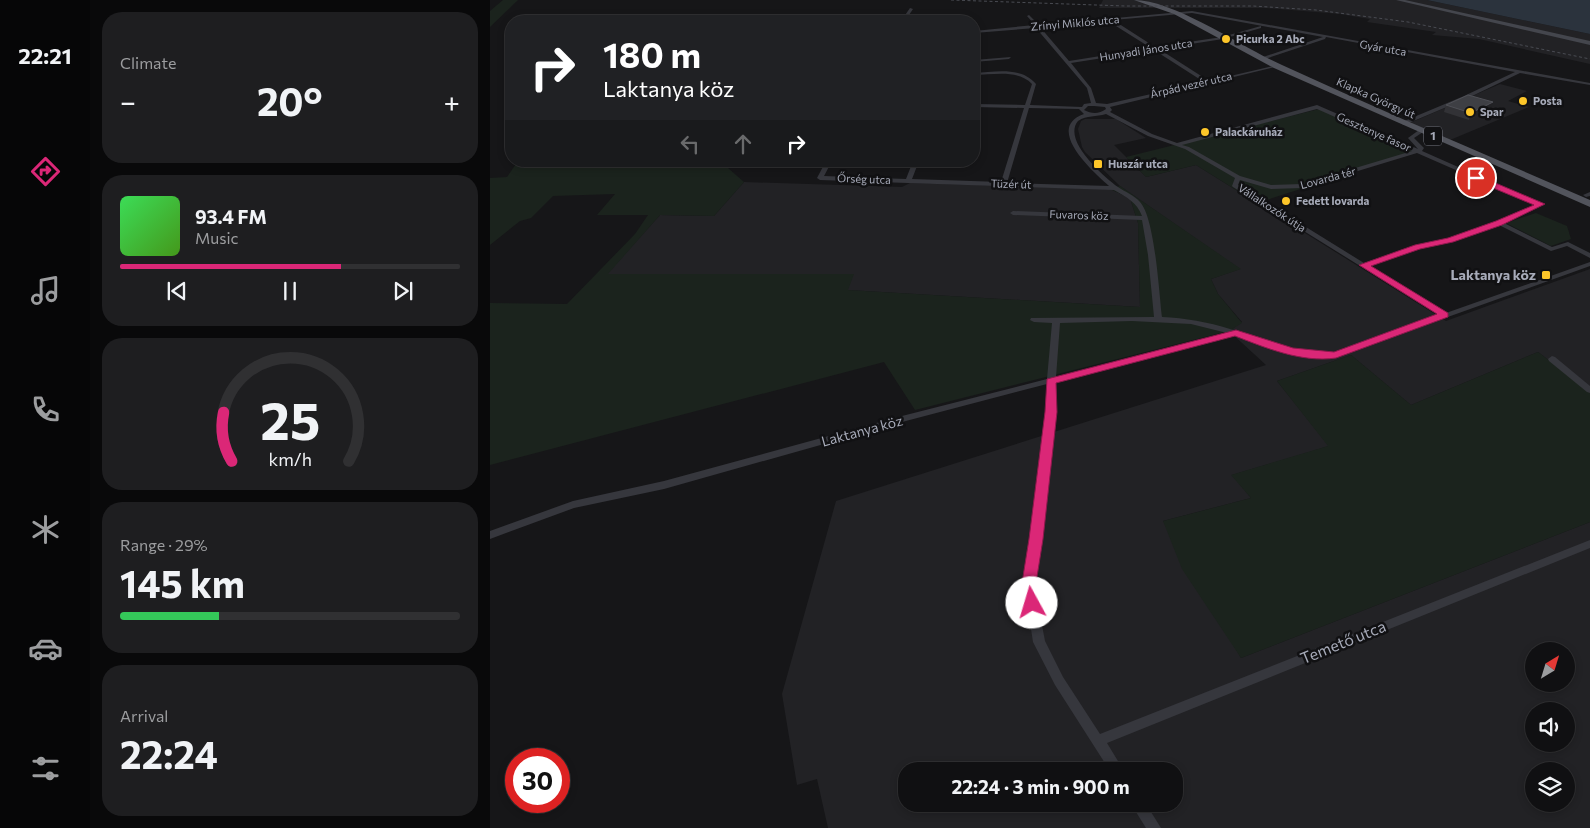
<!DOCTYPE html>
<meta charset="utf-8">
<style>
:root{--surface:#101012;--page:#1e1e20;--text:#f1f3f6;--muted:#9c9d9f;--line:#303032;--accent:#db2777}
body{margin:0;font-family:Commissioner,sans-serif;background:var(--page);color:var(--text);height:100vh;display:flex;flex-direction:column;font-size:19px;white-space:nowrap}
*{box-sizing:border-box;margin:0}
p{font-size:16px;color:var(--muted)}
.icon{flex:none;width:28px;height:28px;fill:none;stroke:currentColor;stroke-width:2;stroke-linecap:round;stroke-linejoin:round}
.map{position:relative;flex:1;overflow:hidden}
.side{display:flex;flex-direction:column;gap:12px;padding:12px;background:#09090a;width:400px}
.side>*{flex:none}
.guide{position:absolute;left:15px;top:15px;width:475px;height:152px;border-radius:20px;box-shadow:0 2px 8px #0003,0 0 0 1px var(--line);background:#202124;color:#fff;overflow:hidden}
.needle{width:32px;rotate:38deg}
.tools{position:absolute;left:1035px;top:642px;display:grid;gap:10px}
.tools a{display:grid;place-items:center;width:50px;height:50px;border-radius:50%;background:var(--surface);box-shadow:0 2px 8px #0003,0 0 0 1px var(--line);font-size:25px}
.speed{position:absolute;left:15px;top:748px;display:flex;gap:10px;font-size:25px;font-weight:700;text-align:center}
.speed>*{display:grid;place-content:center;width:65px;height:65px;border-radius:50%;background:var(--surface);box-shadow:0 2px 8px #0003,0 0 0 1px var(--line);line-height:1}
.speed .limit{border:8px solid #d22;background:#fff;color:#111}
.pin{position:absolute;display:grid;place-items:center;width:42px;height:42px;color:#fff;margin:-21px;border:2px solid #fff;border-radius:50%;box-shadow:0 1px 5px #0007}
.me{position:absolute;width:55px;margin:-28px;rotate:354deg;stroke-linejoin:round;filter:drop-shadow(0 0 4px #0008)}
.turn{display:flex;align-items:center;gap:18px;height:105px;padding:0 15px;font-size:22px}
.turn .icon{width:65px;height:65px;stroke-width:2.5}
.turn b{display:block;font-size:35px;line-height:42px}
.lanes{display:flex;align-items:center;height:48px;padding:0 15px;background:#0003;justify-content:center;gap:25px;direction:ltr}
.lanes .off{opacity:.35}
.big{font-size:38px;font-weight:700;line-height:1.1}
.side .card{flex:1;display:flex;flex-direction:column;justify-content:center;gap:8px;min-width:0;padding:0 18px;border-radius:20px;background:var(--page)}
.side .dial{align-items:center;gap:0}
.dial svg{height:130px;overflow:visible;fill:none;stroke:var(--line);stroke-width:7;stroke-linecap:round;text-anchor:middle}
.dial text{fill:var(--text);stroke:none}
.song{display:flex;align-items:center;gap:15px}
.cover{width:60px;height:60px;border-radius:8px;background:linear-gradient(135deg,hsl(130 70% 55%),hsl(100 70% 35%))}
.played{height:5px;border-radius:2px;background:linear-gradient(90deg,var(--accent) 65%,var(--line) 65%)}
.keys{display:flex;justify-content:space-around;direction:ltr}
.heat{display:flex;justify-content:space-between;align-items:center;font-size:28px;direction:ltr}
.charge{height:8px;border-radius:4px;background:linear-gradient(90deg,#34c759 29%,var(--line) 0)}
.trip{position:absolute;left:408px;top:762px;width:285px;height:50px;border-radius:20px;background:var(--surface);box-shadow:0 2px 8px #0003,0 0 0 1px var(--line);font-weight:700;line-height:50px;text-align:center}
main{display:flex;flex:1;min-height:0}
.tabs{display:flex;flex-direction:column;width:90px;justify-content:space-around;align-items:center;background:#060607;color:var(--muted)}
.tabs .icon{width:35px;height:35px}
.tabs .active{color:var(--accent)}
.tabs b{font-size:22px;color:var(--text)}
.map>svg:first-child{display:block}
</style>
<main>
<nav class="tabs">
<b>22:21</b>
<svg class="icon active" aria-label="directions" viewBox="0 0 24 24"><path d="M12 3l9 9-9 9-9-9zM9 14v-3h6M13 9l2 2-2 2"/></svg>
<svg class="icon" aria-label="music" viewBox="0 0 24 24"><path d="M9 18V5l10-2v13"/><circle cx="6" cy="18" r="3"/><circle cx="16" cy="16" r="3"/></svg>
<svg class="icon" aria-label="phone" viewBox="0 0 24 24"><path d="M5 4h4l2 5-3 2q2 4 5 5l2-3 5 2v4C11 20 4 13 5 4z"/></svg>
<svg class="icon" aria-label="climate" viewBox="0 0 24 24"><path d="M12 3v18M4 7l16 10M4 17L20 7"/></svg>
<svg class="icon" aria-label="car" viewBox="0 0 24 24"><path d="M5 17H2v-5l4-1 3-4h7l3 4 3 1v5h-3M9 17h6M6 11h13"/><circle cx="7" cy="17" r="2"/><circle cx="17" cy="17" r="2"/></svg>
<svg class="icon" aria-label="filters" viewBox="0 0 24 24"><path d="M4 7h16M4 17h16"/><circle cx="9" cy="7" r="2"/><circle cx="15" cy="17" r="2"/></svg>
</nav>
<section class="side">
<div class="card"><p>Climate</p>
<div class="heat"><a>−</a><b class="big">20°</b><a>+</a></div>
</div>
<div class="card">
<div class="song"><i class="cover"></i><div><b>93.4 FM</b><p>Music</p></div></div>
<div class="played"></div>
<div class="keys"><svg class="icon" aria-label="previous" viewBox="0 0 24 24"><path d="M18 5L8 12l10 7zM5 5v14"/></svg><svg class="icon" aria-label="pause" viewBox="0 0 24 24"><path d="M8 5v14M16 5v14"/></svg><svg class="icon" aria-label="next" viewBox="0 0 24 24"><path d="M6 5l10 7-10 7zM19 5v14"/></svg></div>
</div>
<div class="card dial"><svg viewBox="0 0 100 80">
<path d="M14 69A42 42 0 1 1 86 69"/>
<path d="M14 69A42 42 0 0 1 9 39" stroke="#db2777"/>
<text x="50" y="56" font-size="32" font-weight="700">25</text>
<text x="50" y="72" font-size="11">km/h</text>
</svg></div>
<div class="card"><p>Range · 29%</p><b class="big">145 km</b><div class="charge"></div></div>
<div class="card"><p>Arrival</p><b class="big">22:24</b></div>
</section>
<div class="map">
<svg width="1100" height="828" viewBox="0 0 1100 828">
<rect width="100%" height="100%" fill="#161618"/>
<g fill="#222225" fill-rule="evenodd">
<polygon points="613,0 937,0 1100,34 1100,64 989,39 942,35 946,32 877,22 880,19 850,14 776,8 609,8"/>
<polygon points="1010,84 1037,91 1018,101 1039,107 960,140 920,123"/>
<path d="M595,119h31l30,19 -32,7 32,32 50,-12 250,156 144,-52v123l-52,-40 -127,53 -60,-50 -74,26 52,65 -97,29 19,23 -88,23 78,137 349,-136v306h-762l-11,-49 -20,6 -15,-91 54,-193 430,-136 -37,-34 13,-9 -24,-28 -7,-15 29,-10 -120,-83 -35,-34 -3,-5 -4,-18 3,-8zM1044,651h32v33h-32zM1044,711h32v33h-32zM416,771h268v33h-268zM1044,771h32v33h-32z"/>
<polygon points="254,182 412,187 420,183 620,189 640,198 648,223 650,307 357,290 363,275 117,274 170,215 224,216"/>
</g>
<g fill="#1b231d">
<polygon points="13,0 28,0 0,27 0,11"/>
<polygon points="829,109 926,152 767,203 706,165 656,177 636,157"/>
<polygon points="28,161 230,161 254,182 224,216 170,215 118,274 364,274 358,290 650,307 648,223 640,198 620,189 630,186 751,269 721,279 728,294 752,323 739,331 425,410 394,362 0,465 0,303 77,304 145,234 158,215 107,215 125,194 63,196 41,218 30,221 0,245 0,178 17,177"/>
<polygon points="1046,213 1077,226 1081,239 1061,246 1016,223"/>
<polygon points="1048,352 1100,392 1100,522 751,658 692,569 673,521 761,498 741,475 838,446 787,381 861,355 921,405"/>
</g>
<polygon fill="#2b333d" points="937,0 1100,0 1100,34"/>
<g fill="none" stroke-linecap="round" stroke-linejoin="round">
<g fill="#36373d" fill-rule="evenodd">
<polygon points="420,8 423,9 415,21 411,21"/>
<path d="M702,11l398,72v2l-70,-12 -52,25 -64,27 -2,-1v-2l62,-26 51,-24 -189,-35 -1,2 -63,21 -2,-2 63,-21 -131,-24 -79,7 42,27 67,-10 39,-11v2l-38,11 -64,10 50,32 68,-16 2,1 -169,41 2,3 -2,2 42,22 25,9 140,-38 101,44 -10,-11 11,-8h4v2l-9,6 10,10 -2,3 122,54 -40,18 48,24 16,-5 22,11v5l-23,-12 -16,5 -52,-26 -47,17 -33,6 -50,18 77,47 144,-51v4l-254,91 -19,1 -18,-2 -21,-5 -43,-15 -180,46v30l-14,127 -7,44 11,58 18,36 37,57 490,-194v8l-483,195 17,28h-14l-55,-86 -22,-43 -9,-59 7,-44 16,-127v-28l-145,38 -238,67 -90,19 -84,31v-8l83,-30 91,-20 238,-65 145,-37 5,-56 -18,-1 -4,-2 1,-2 123,-1 -6,-62 -6,-35 -129,-5 -3,-2 3,-2 129,5c-5,-14 -16,-19 -28,-26l-294,-10 -3,-2 9,-17h6l-8,15 82,3 7,-18h6l-7,18 89,3 23,-74 -50,-1v-3l51,1 7,-21c-14,-15 -39,-9 -58,-9v-2c21,-1 47,-7 62,11l-6,21 52,2 2,-3 7,-1 -4,-15 -51,-60 -62,5v-2l61,-6 -8,-9 2,-1 10,10zM618,21l43,27 -82,13 -29,-34zM664,50l50,32 -97,22 -11,-1 -5,-15 -20,-25zM598,106h6l11,1 1,2c-7,5 -14,5 -22,1zM539,108l50,1 5,5c-40,14 9,58 25,72l-102,-3zM827,109l95,42 -110,33 -31,1 -31,-9 -51,-29 -7,-2zM616,114l42,22 37,13 50,29 -3,8 1,1 206,128 -104,38c-41,1 -67,-12 -105,-24 -22,-7 -45,-11 -68,-12 -3,-24 -7,-99 -22,-115 -6,-7 -15,-10 -22,-15 -15,-11 -56,-47 -40,-66 9,-6 18,-4 28,-7zM927,153l119,52 -39,17 -48,17 -33,6 -52,18 -126,-78 2,-5 31,9 31,-1zM642,321l59,3 36,9 -171,44 4,-54z"/>
<polygon points="521,57 519,59 484,62 484,60"/>
<polygon points="1100,192 1100,196 1096,197 1093,195"/>
<polygon points="1062,356 1065,357 1100,386 1100,393 1097,392 1059,361 1058,359"/>
<polygon points="641,804 656,804 671,828 656,828"/>
</g>
<polygon fill="#44464d" fill-rule="evenodd" points="906,0 915,0 1100,41 1100,45"/>
<path fill="#52545c" fill-rule="evenodd" d="M644,0c41,0 109,48 148,65 102,47 205,90 308,135v7l-316,-139 -100,-54z"/>
<polyline stroke="#494b52" stroke-width="1" stroke-dasharray="3 2.5" stroke-linecap="butt" points="461,0 635,6 763,6 826,10 918,22 1100,59"/>
</g>
<polygon fill="#323236" points="956,105 1001,109 979,120 954,112"/>
<polygon fill="#212124" points="1003,102 1001,109 979,120 981,113"/>
<polygon fill="#3e3f44" stroke="#4f5056" points="978,95 1003,102 981,113 956,105"/>
<path fill="#db2777" stroke="#8e194d" d="M984,176h5l66,28 -43,21 -49,17 -33,7 -49,17 77,47v4l-112,41c-34,5 -70,-10 -101,-22l-179,47 1,29 -14,127 -7,44 3,20 -2,4 -5,2 -5,-2 -5,-24 7,-44 16,-127 2,-33 189,-49 57,18 41,4 103,-38 -78,-49 56,-20 33,-7 48,-17 38,-16 -60,-25z"/>
<g fill="#fdc629" stroke="#111113" stroke-width="2">
<circle cx="736" cy="39" r="5"/>
<circle cx="1033" cy="101" r="5"/>
<circle cx="980" cy="112" r="5"/>
<circle cx="715" cy="132" r="5"/>
<rect x="603" y="159" width="10" height="10" rx="2.5"/>
<circle cx="796" cy="201" r="5"/>
<rect x="1051" y="270" width="10" height="10" rx="2.5"/>
</g>
<g text-anchor="middle" stroke-width="5" stroke-linejoin="round" paint-order="stroke">
<g font-size="11" fill="#a7abb9" stroke="#111113">
<text transform="translate(585 23) rotate(-5)" y="4">Zrínyi Miklós utca</text>
<text transform="translate(893 48) rotate(10)" y="4">Gyár utca</text>
<text transform="translate(656 50) rotate(-9)" y="4">Hunyadi János utca</text>
<text transform="translate(701 85) rotate(-13)" y="4">Árpád vezér utca</text>
<text transform="translate(886 98) rotate(24)" y="4">Klapka György út</text>
<text transform="translate(884 132) rotate(24)" y="4">Gesztenye fasor</text>
<text transform="translate(838 178) rotate(-15)" y="4">Lovarda tér</text>
<text transform="translate(374 179) rotate(2)" y="4">Őrség utca</text>
<text transform="translate(521 184) rotate(2)" y="4">Tüzér út</text>
<text transform="translate(782 208) rotate(33)" y="4">Vállalkozók útja</text>
<text transform="translate(589 215) rotate(2)" y="4">Fuvaros köz</text>
</g>
<g font-size="11" font-weight="bold" fill="#a7abb9" stroke="#111113" text-anchor="start">
<text x="746" y="43">Picurka 2 Abc</text>
<text x="1043" y="105">Posta</text>
<text x="990" y="116">Spar</text>
<text x="725" y="136">Palackáruház</text>
<text x="618" y="168">Huszár utca</text>
<text x="806" y="205">Fedett lovarda</text>
</g>
<rect fill="#111113" stroke="#7a7d87" stroke-width="1" x="934" y="126.5" width="18" height="19" rx="4"/>
<g font-size="12" font-weight="bold" fill="#a7abb9">
<text x="943" y="140">1</text>
</g>
<g font-size="14" font-weight="bold" fill="#a7abb9" stroke="#111113" text-anchor="end">
<text x="1046" y="280">Laktanya köz</text>
</g>
<g font-size="14" fill="#a7abb9" stroke="#111113">
<text transform="translate(372 431) rotate(-15)" y="5">Laktanya köz</text>
</g>
<g font-size="16" fill="#a7abb9" stroke="#111113">
<text transform="translate(853 642) rotate(-22)" y="6">Temető utca</text>
</g>
</g>
</svg>
<div class="tools">
<a><svg class="needle" viewBox="-14 -14 28 28"><path d="M0-13l5 13h-10z" fill="#e53935"/><path d="M0 13l5-13h-10z" fill="#9c9d9f"/></svg></a>
<a><svg class="icon" aria-label="sound" viewBox="0 0 24 24"><path d="M4 9h4l5-4v14l-5-4H4zM17 9q2 3 0 6"/></svg></a>
<a><svg class="icon" aria-label="layers" viewBox="0 0 24 24"><path d="M12 4l9 5-9 5-9-5zM3 14l9 5 9-5"/></svg></a>
</div>
<div class="speed"><div class="limit">30</div></div>
<div class="pin" style="left:986px;top:178px;background:#d93025"><svg class="icon" aria-label="arrive" viewBox="0 0 24 24"><path d="M6 21V4h12l-3 4 3 4H6"/></svg></div>
<svg class="me" style="left:542px;top:603px" viewBox="-20 -20 40 40"><circle r="19" fill="#fff"/><path d="M0-13L10 11 0 6-10 11z" fill="#db2777"/></svg>
<div class="trip">22:24 · 3 min · 900 m</div>
<div class="guide">
<div class="turn"><svg class="icon" aria-label="right" viewBox="0 0 24 24"><path d="M7 20v-9h11M14 6l5 5-5 5"/></svg><div><b>180 m</b>Laktanya köz</div></div>
<div class="lanes"><svg class="icon off" aria-label="left" viewBox="0 0 24 24"><path d="M17 20v-9H6M10 6l-5 5 5 5"/></svg><svg class="icon off" aria-label="ahead" viewBox="0 0 24 24"><path d="M12 20V5M6 11l6-6 6 6"/></svg><svg class="icon" aria-label="right" viewBox="0 0 24 24"><path d="M7 20v-9h11M14 6l5 5-5 5"/></svg></div>
</div>
</div>
</main>
